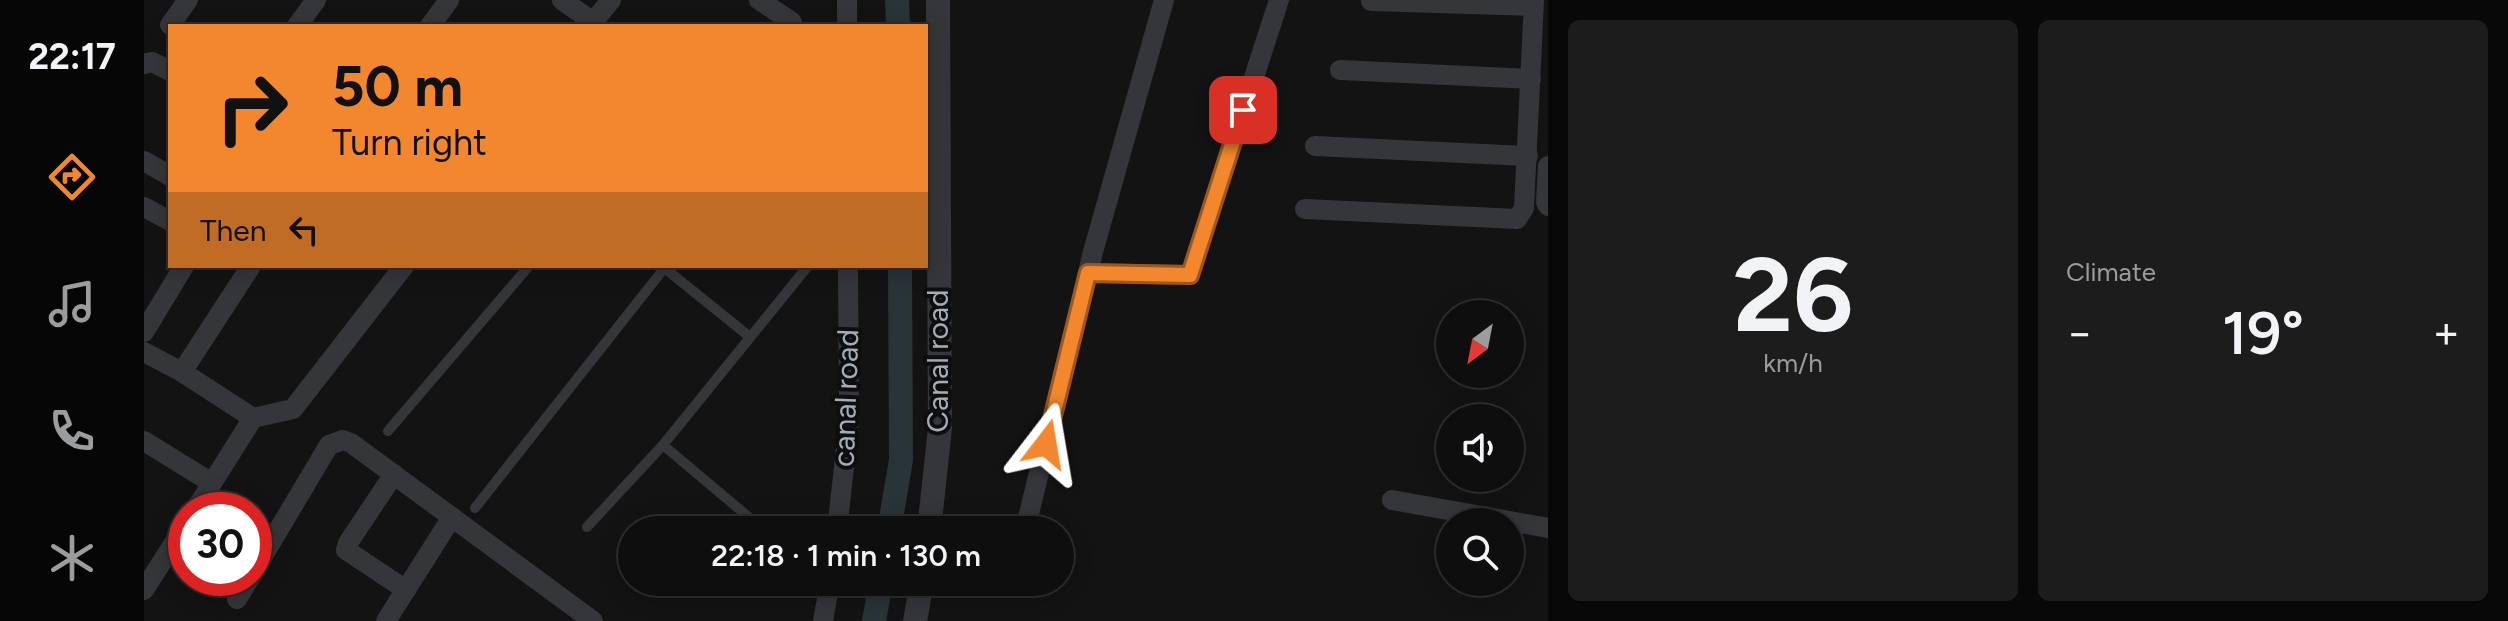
<!DOCTYPE html>
<meta charset="utf-8">
<style>
:root{--surface:#0e0e0f;--page:#1c1c1d;--text:#f1f3f6;--muted:#9b9c9e;--line:#2e2e2f;--accent:#f2872d}
body{margin:0;font-family:Figtree,sans-serif;background:var(--page);color:var(--text);height:100vh;display:flex;flex-direction:column;font-size:30px;white-space:nowrap}
*{box-sizing:border-box;margin:0}
p{font-size:26px;color:var(--muted)}
.icon{flex:none;width:44px;height:44px;fill:none;stroke:currentColor;stroke-width:2;stroke-linecap:round;stroke-linejoin:round}
.map{position:relative;flex:1;overflow:hidden}
.side{display:flex;flex-direction:column;gap:20px;padding:20px;background:#080808;width:960px}
.side>*{flex:none}
.top-card{position:absolute;left:24px;top:24px;width:760px;height:244px;border-radius:0px;box-shadow:0 4px 20px #0003,0 0 0 2px var(--line);background:#f2872d;color:#111;overflow:hidden}
.needle{width:52px;rotate:212deg}
.controls{position:absolute;left:1292px;top:300px;display:grid;gap:16px}
.controls a{display:grid;place-items:center;width:88px;height:88px;border-radius:50%;background:var(--surface);box-shadow:0 4px 20px #0003,0 0 0 2px var(--line);font-size:40px}
.speed{position:absolute;left:24px;top:492px;display:flex;gap:16px;font-size:40px;font-weight:700;text-align:center}
.speed>*{display:grid;place-content:center;width:104px;height:104px;border-radius:50%;background:var(--surface);box-shadow:0 4px 20px #0003,0 0 0 2px var(--line);line-height:1}
.speed .limit{border:12px solid #d22;background:#fff;color:#111}
.pin{position:absolute;display:grid;place-items:center;width:68px;height:68px;color:#fff;margin:-34px;border-radius:16px;box-shadow:0 4px 12px #0006}
.me{position:absolute;width:88px;margin:-44px;rotate:14deg;stroke-linejoin:round;filter:drop-shadow(0 0 6px #0008)}
.turn{display:flex;align-items:center;gap:28px;height:168px;padding:0 32px;font-size:36px}
.turn .icon{width:104px;height:104px;stroke-width:2.5}
.turn b{display:block;font-size:56px;line-height:68px}
.then{display:flex;align-items:center;height:76px;padding:0 32px;background:#0003;gap:16px;font-size:30px}
.big{font-size:60px;font-weight:600;line-height:1.1}
.side .tile{flex:1;display:flex;flex-direction:column;justify-content:center;gap:12px;min-width:0;padding:0 28px;border-radius:12px;background:var(--page)}
.side .dial{align-items:center;gap:0}
.dial b{font-size:104px;line-height:1}
.heat{display:flex;justify-content:space-between;align-items:center;font-size:44px;direction:ltr}
.side .tiles{flex:1;display:grid;gap:20px;grid-template-columns:repeat(2,1fr)}
.trip{position:absolute;left:474px;top:516px;width:456px;height:80px;border-radius:40px;background:var(--surface);box-shadow:0 4px 20px #0003,0 0 0 2px var(--line);font-weight:600;line-height:80px;text-align:center}
main{display:flex;flex:1;min-height:0}
.dock{display:flex;flex-direction:column;width:144px;justify-content:space-around;align-items:center;background:#060606;color:var(--muted)}
.dock .icon{width:56px;height:56px}
.dock .active{color:var(--accent)}
.dock b{font-size:36px;color:var(--text)}
.map>svg:first-child{display:block}
</style>
<main>
<nav class="dock">
<b>22:17</b>
<svg class="icon active" aria-label="directions" viewBox="0 0 24 24"><path d="M12 3l9 9-9 9-9-9zM9 14v-3h6M13 9l2 2-2 2"/></svg>
<svg class="icon" aria-label="music" viewBox="0 0 24 24"><path d="M9 18V5l10-2v13"/><circle cx="6" cy="18" r="3"/><circle cx="16" cy="16" r="3"/></svg>
<svg class="icon" aria-label="phone" viewBox="0 0 24 24"><path d="M5 4h4l2 5-3 2q2 4 5 5l2-3 5 2v4C11 20 4 13 5 4z"/></svg>
<svg class="icon" aria-label="climate" viewBox="0 0 24 24"><path d="M12 3v18M4 7l16 10M4 17L20 7"/></svg>
</nav>
<div class="map">
<svg width="1404" height="621" viewBox="0 0 1404 621">
<rect width="100%" height="100%" fill="#131314"/>
<g fill="none" stroke-linecap="round" stroke-linejoin="round">
<g stroke="#293438" stroke-width="24">
<polyline points="753,0 754,26"/>
<polyline points="745,530 757,460 756,266"/>
<polyline points="730,621 737,582"/>
</g>
<g stroke="#343639" stroke-width="10">
<polyline points="518,266 606,337"/>
<polyline points="244,431 385,266"/>
<polyline points="519,445 620,530"/>
<polyline points="331,508 522,266"/>
<polyline points="443,527 519,445 664,266"/>
</g>
<g stroke="#343639" stroke-width="20">
<polyline points="418,0 449,22"/>
<polyline points="615,0 648,22"/>
<polyline points="703,0 703,26"/>
<polyline points="1227,1 1389,6"/>
<polyline points="26,25 44,0"/>
<polyline points="153,26 172,0"/>
<polyline points="286,26 305,0"/>
<polyline points="446,26 467,0"/>
<polyline points="0,64 8,62 26,71"/>
<polyline points="1196,70 1387,79"/>
<polyline points="1171,146 1384,156"/>
<polyline points="0,161 26,176"/>
<polyline points="1404,166 1402,202 1404,206"/>
<polyline points="0,207 26,221"/>
<polyline points="1161,209 1373,219 1380,208 1390,0"/>
<polyline points="944,273 1046,275 1135,0"/>
<polyline points="0,332 40,266"/>
<polyline points="0,352 38,372 109,418 51,510"/>
<polyline points="38,372 107,266"/>
<polyline points="109,418 149,409 260,266"/>
<polyline points="0,441 68,483"/>
<polyline points="250,474 204,543 202,550 262,590"/>
<polyline points="1248,500 1404,528"/>
<polyline points="693,530 705,422 704,266"/>
<polyline points="881,530 949,252 1020,0"/>
<polyline points="110,571 185,445 199,440 207,443 449,621"/>
<polyline points="0,590 42,524"/>
<polyline points="93,599 106,578"/>
<polyline points="242,621 308,517"/>
<polyline points="679,621 686,582"/>
</g>
<g stroke="#343639" stroke-width="24">
<polyline points="785,530 796,428 794,0"/>
<polyline points="771,621 778,582"/>
</g>
</g>
<g fill="none" stroke-linecap="round" stroke-linejoin="round">
<g stroke="#9d581d" stroke-width="20">
<polyline id="route" points="902,444 944,273 1046,275 1099,110"/>
</g>
<use href="#route" stroke="#f2872d" stroke-width="14"/>
</g>
<g text-anchor="middle" stroke-width="8" stroke-linejoin="round" paint-order="stroke">
<g font-size="30" fill="#a4adb5" stroke="#0e0e0f">
<text transform="translate(794 361) rotate(-90)" y="10">Canal road</text>
<text transform="translate(702 398) rotate(-88)" y="10">canal road</text>
</g>
</g>
</svg>
<div class="controls">
<a><svg class="needle" viewBox="-14 -14 28 28"><path d="M0-13l5 13h-10z" fill="#e53935"/><path d="M0 13l5-13h-10z" fill="#9b9c9e"/></svg></a>
<a><svg class="icon" aria-label="sound" viewBox="0 0 24 24"><path d="M4 9h4l5-4v14l-5-4H4zM17 9q2 3 0 6"/></svg></a>
<a><svg class="icon" aria-label="search" viewBox="0 0 24 24"><circle cx="10" cy="10" r="6"/><path d="M15 15l6 6"/></svg></a>
</div>
<div class="speed"><div class="limit">30</div></div>
<div class="pin" style="left:1099px;top:110px;background:#d93025"><svg class="icon" aria-label="arrive" viewBox="0 0 24 24"><path d="M6 21V4h12l-3 4 3 4H6"/></svg></div>
<svg class="me" style="left:902px;top:444px" viewBox="-20 -20 40 40"><path d="M0-17L14 15 0 8-14 15z" fill="#f2872d" stroke="#fff" stroke-width="4"/></svg>
<div class="trip">22:18 · 1 min · 130 m</div>
<div class="top-card">
<div class="turn"><svg class="icon" aria-label="right" viewBox="0 0 24 24"><path d="M7 20v-9h11M14 6l5 5-5 5"/></svg><div><b>50 m</b>Turn right</div></div>
<div class="then">Then<svg class="icon" aria-label="left" viewBox="0 0 24 24"><path d="M17 20v-9H6M10 6l-5 5 5 5"/></svg></div>
</div>
</div>
<section class="side">
<div class="tiles">
<div class="tile dial"><b>26</b><p>km/h</p></div>
<div class="tile"><p>Climate</p>
<div class="heat"><a>−</a><b class="big">19°</b><a>+</a></div>
</div>
</div>
</section>
</main>
